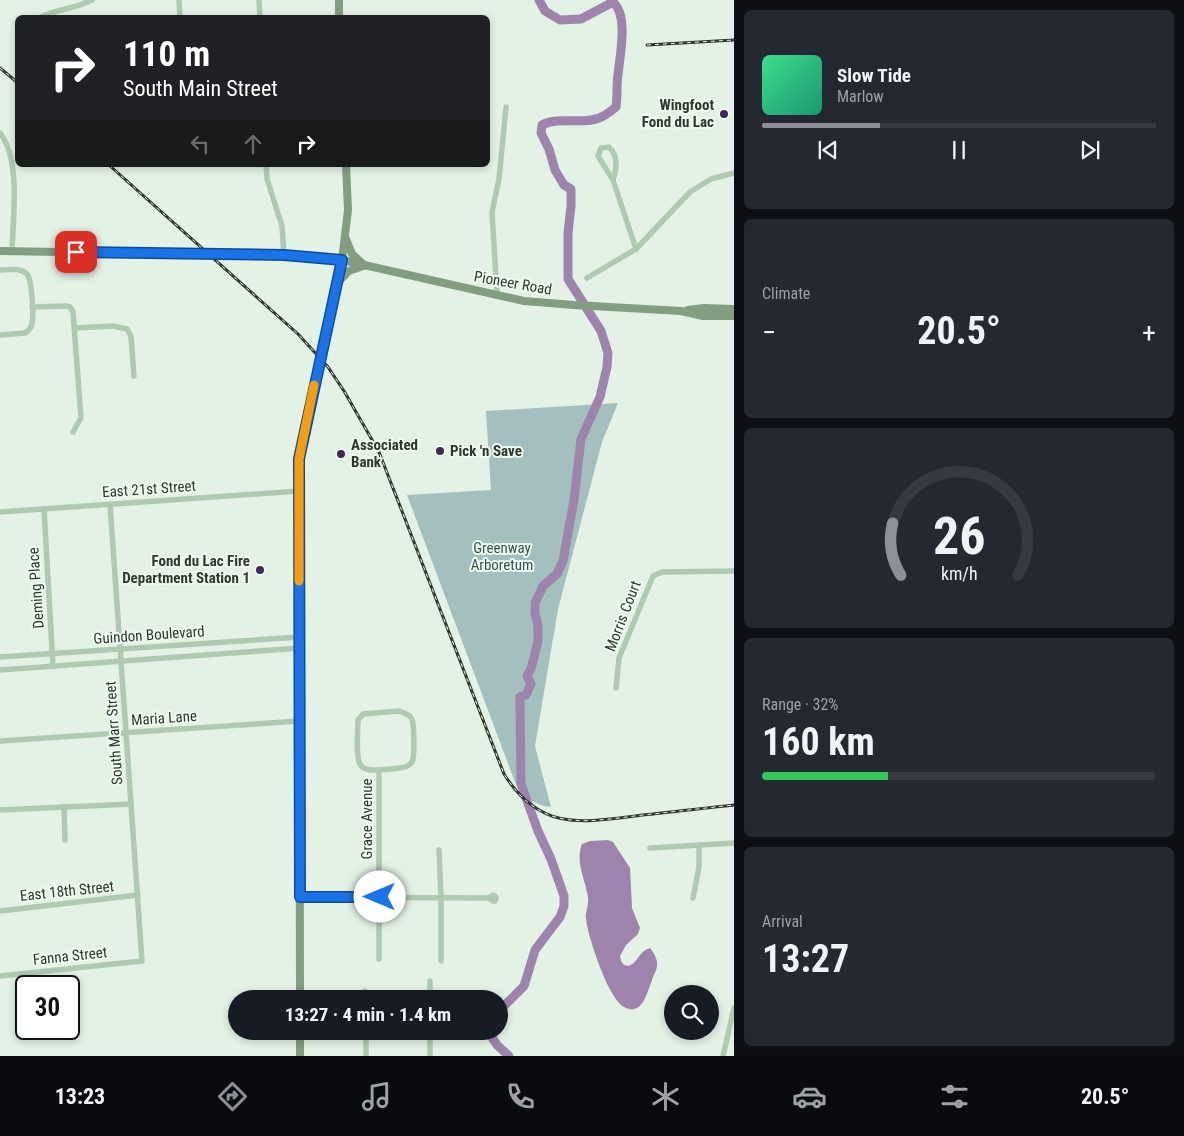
<!DOCTYPE html>
<meta charset="utf-8">
<style>
:root{--surface:#171b24;--page:#242831;--text:#f1f3f6;--muted:#9ea1a6;--line:#363941;--accent:#8c9099}
body{margin:0;font-family:"Roboto Condensed",sans-serif;background:var(--page);color:var(--text);height:100vh;display:flex;flex-direction:column;font-size:19px;white-space:nowrap}
*{box-sizing:border-box;margin:0}
p{font-size:16px;color:var(--muted)}
.icon{flex:none;width:28px;height:28px;fill:none;stroke:currentColor;stroke-width:2;stroke-linecap:round;stroke-linejoin:round}
.map{position:relative;flex:1;overflow:hidden}
.side{display:flex;flex-direction:column;gap:10px;padding:10px;background:#0d0f14;width:450px}
.side>*{flex:none}
.banner{position:absolute;left:15px;top:15px;width:475px;height:152px;border-radius:8px;box-shadow:0 2px 8px #0003;background:#202124;color:#fff;overflow:hidden}
.controls{position:absolute;left:664px;top:985px;display:grid;gap:10px}
.controls a{display:grid;place-items:center;width:55px;height:55px;border-radius:50%;background:var(--surface);box-shadow:0 2px 8px #0003;font-size:25px}
.speed{position:absolute;left:15px;top:975px;display:flex;gap:10px;font-size:25px;font-weight:700;text-align:center}
.speed>*{display:grid;place-content:center;width:65px;height:65px;border-radius:50%;background:var(--surface);box-shadow:0 2px 8px #0003;line-height:1}
.speed .limit{border:2px solid #111;border-radius:8px;background:#fff;color:#111}
.pin{position:absolute;display:grid;place-items:center;width:42px;height:42px;color:#fff;margin:-21px;border-radius:10px;box-shadow:0 2px 8px #0006}
.me{position:absolute;width:55px;margin:-28px;rotate:270deg;stroke-linejoin:round;filter:drop-shadow(0 0 4px #0008)}
.turn{display:flex;align-items:center;gap:18px;height:105px;padding:0 25px;font-size:22px}
.turn .icon{width:65px;height:65px;stroke-width:2.5}
.turn b{display:block;font-size:35px;line-height:42px}
.lanes{display:flex;align-items:center;height:48px;padding:0 25px;background:#0003;justify-content:center;gap:25px;direction:ltr}
.lanes .off{opacity:.35}
.big{font-size:38px;font-weight:700;line-height:1.1}
.side .widget{flex:1;display:flex;flex-direction:column;justify-content:center;gap:8px;min-width:0;padding:0 18px;border-radius:8px;background:var(--page)}
.side .dial{align-items:center;gap:0}
.dial svg{height:130px;overflow:visible;fill:none;stroke:var(--line);stroke-width:7;stroke-linecap:round;text-anchor:middle}
.dial text{fill:var(--text);stroke:none}
.song{display:flex;align-items:center;gap:15px}
.cover{width:60px;height:60px;border-radius:8px;background:linear-gradient(135deg,hsl(150 70% 55%),hsl(160 70% 35%))}
.played{height:5px;border-radius:2px;background:linear-gradient(90deg,var(--accent) 30%,var(--line) 30%)}
.keys{display:flex;justify-content:space-around;direction:ltr}
.heat{display:flex;justify-content:space-between;align-items:center;font-size:28px;direction:ltr}
.charge{height:8px;border-radius:4px;background:linear-gradient(90deg,#34c759 32%,var(--line) 0)}
.trip{position:absolute;left:228px;top:990px;width:280px;height:50px;border-radius:25px;background:var(--surface);box-shadow:0 2px 8px #0003;font-weight:700;line-height:50px;text-align:center}
.menu{display:flex;height:80px;justify-content:space-around;align-items:center;background:#090b0e;color:var(--muted)}
.menu .icon{width:35px;height:35px}
.menu .active{color:var(--accent)}
.menu b{font-size:22px;color:var(--text)}
main{display:flex;flex:1;min-height:0}
.map>svg:first-child{display:block}
</style>
<main>
<div class="map">
<svg width="734" height="1056" viewBox="0 0 734 1056">
<rect width="100%" height="100%" fill="#e3f2e5"/>
<path fill="#a3c0be" d="M618,403l-16,39 -44,167 -23,137 16,61c-15,-1 -30,-12 -36,-25l-108,-287 84,-5 -5,-79z"/>
<path fill="#9e84ad" d="M608,840l5,2 17,26 2,40 8,20 -2,6 -12,11 -6,11 1,5 3,4 5,1c10,-5 10,-15 21,-18 4,5 8,12 7,18 0,4 -4,10 -5,14 -5,13 -10,37 -28,27 -16,-9 -36,-70 -38,-88 -1,-6 3,-14 2,-22 -3,-19 -13,-35 -6,-53l8,-3z"/>
<g fill="none" stroke-linecap="round" stroke-linejoin="round">
<g stroke="#9e84ad" stroke-width="9">
<path d="M499,1011l25,-25 11,-36 25,-33 4,-11v-10l-13,-37 -13,-28 -17,-47 -1,-87 6,-2 5,-11 -4,-8 4,-7 7,-28v-16l-3,-11v-11l8,-17 14,-12 6,-13 11,-61 7,-61 19,-42 7,-30 1,-14 -7,-22 -33,-52v-46l3,-27v-17l-7,-4 -9,-15 -6,-21 -8,-16 1,-8c17,-9 39,0 57,-7 6,-2 12,-7 17,-11 1,-7 1,-13 1,-20 0,-21 14,-70 -4,-85l-32,17 -21,1 -15,-9 -6,-11"/>
<polyline points="488,1031 497,1045 509,1056"/>
</g>
<g stroke="#afcab0" stroke-width="5.5">
<polyline points="179,0 180,18"/>
<polyline points="259,0 260,18"/>
<path d="M39,18c17,-9 36,-9 53,-18"/>
<path d="M0,133c21,27 13,84 12,118"/>
<polyline points="266,165 267,179 282,226 284,255"/>
<path d="M613,180l-15,-24 3,-8 8,-1c9,9 8,20 4,33l23,69"/>
<path d="M0,270c8,0 20,-3 27,4 5,6 7,41 5,50 -1,4 -4,7 -7,9l-25,2"/>
<polyline points="587,278 636,249 690,192 711,179 734,173"/>
<polyline points="497,295 492,212 499,179 506,107"/>
<polyline points="32,307 66,306 70,307 73,312 81,418 73,432"/>
<polyline points="75,328 113,326 127,329 131,336 134,376"/>
<polyline points="44,509 53,666"/>
<polyline points="0,512 299,491"/>
<polyline points="0,657 300,637"/>
<polyline points="0,670 300,648"/>
<polyline points="616,688 619,658 653,576 662,572 734,571"/>
<path d="M399,711c5,2 11,3 13,8 2,6 3,38 0,43 -5,7 -13,6 -21,7 -8,0 -23,4 -30,-3 -6,-7 -3,-37 -3,-46l5,-6z"/>
<polyline points="0,741 300,721"/>
<polyline points="64,807 65,840"/>
<polyline points="0,810 131,804"/>
<polyline points="650,848 734,843"/>
<polyline points="439,850 441,897 441,961"/>
<polyline points="300,897 489,898 493,901 495,901 496,897 493,895 489,898"/>
<polyline points="693,898 699,867 699,845"/>
<polyline points="0,911 138,895"/>
<polyline points="379,959 379,770"/>
<polyline points="0,976 142,961 110,504"/>
<polyline points="365,991 365,999"/>
<polyline points="430,999 430,981"/>
<polyline points="366,1031 366,1056"/>
<polyline points="430,1056 430,1031"/>
<polyline points="723,1056 734,1008"/>
</g>
<g stroke="#829d80" stroke-width="8">
<polyline points="339,0 339,18"/>
<polyline points="346,239 352,254 363,264"/>
<polyline points="0,251 297,256 342,260 524,301 574,305 681,311 703,316 734,316"/>
<polyline points="339,281 349,271 363,266"/>
<polyline points="688,310 704,308 734,309"/>
<polyline points="300,999 299,459 342,260 348,210 346,165"/>
<polyline points="300,1031 300,1056"/>
</g>
<g stroke="#2e392c" stroke-width="3">
<g id="rail">
<polyline points="647,45 734,40"/>
<polyline points="0,68 18,83"/>
<path d="M109,165l189,169 30,33 16,24 35,61 125,322c37,59 80,48 139,41 30,-3 61,-7 91,-10"/>
</g>
</g>
<use href="#rail" stroke="#effaf0" stroke-width="1" stroke-dasharray="4" stroke-linecap="butt"/>
</g>
<g fill="none" stroke-linecap="round" stroke-linejoin="round">
<g stroke="#114b97" stroke-width="12">
<polyline id="route" points="76,252 284,255 342,260 299,459 300,897 380,897"/>
</g>
<use href="#route" stroke="#1a73e8" stroke-width="9"/>
<polyline stroke="#f59e0b" stroke-width="9" points="299,581 299,459 314,385"/>
</g>
<g fill="#462558" stroke="#effaf0" stroke-width="2">
<circle cx="724" cy="114" r="5"/>
<circle cx="440" cy="451" r="5"/>
<circle cx="341" cy="454" r="5"/>
<circle cx="260" cy="570" r="5"/>
</g>
<g text-anchor="middle" stroke-width="4" stroke-linejoin="round" paint-order="stroke">
<g font-size="15" font-weight="bold" fill="#2e392c" stroke="#effaf0" text-anchor="end">
<text x="714" y="110">Wingfoot<tspan x="714" dy="17">Fond du Lac</tspan></text>
<text x="351" y="450" text-anchor="start">Associated<tspan x="351" dy="17">Bank</tspan></text>
<text x="450" y="456" text-anchor="start">Pick 'n Save</text>
<text x="250" y="566">Fond du Lac Fire<tspan x="250" dy="17">Department Station 1</tspan></text>
</g>
<g font-size="15" fill="#2e392c" stroke="#effaf0">
<text transform="translate(513 283) rotate(10)" y="5">Pioneer Road</text>
<text transform="translate(149 489) rotate(-4)" y="5">East 21st Street</text>
<text transform="translate(36 588) rotate(-94)" y="5">Deming Place</text>
<text transform="translate(623 616) rotate(-69)" y="5">Morris Court</text>
<text transform="translate(149 635) rotate(-4)" y="5">Guindon Boulevard</text>
<text transform="translate(164 718) rotate(-4)" y="5">Maria Lane</text>
<text transform="translate(114 733) rotate(-94)" y="5">South Marr Street</text>
<text transform="translate(367 819) rotate(-90)" y="5">Grace Avenue</text>
<text transform="translate(67 891) rotate(-6)" y="5">East 18th Street</text>
<text transform="translate(70 956) rotate(-6)" y="5">Fanna Street</text>
</g>
<g font-size="15" fill="#325654" stroke="#effaf0">
<text x="502" y="553">Greenway<tspan x="502" dy="17">Arboretum</tspan></text>
</g>
</g>
</svg>
<div class="controls">
<a><svg class="icon" aria-label="search" viewBox="0 0 24 24"><circle cx="10" cy="10" r="6"/><path d="M15 15l6 6"/></svg></a>
</div>
<div class="speed"><div class="limit">30</div></div>
<div class="pin" style="left:76px;top:252px;background:#d93025"><svg class="icon" aria-label="arrive" viewBox="0 0 24 24"><path d="M6 21V4h12l-3 4 3 4H6"/></svg></div>
<svg class="me" style="left:380px;top:897px" viewBox="-20 -20 40 40"><circle r="19" fill="#fff"/><path d="M0-13L10 11 0 6-10 11z" fill="#1a73e8"/></svg>
<div class="trip">13:27 · 4 min · 1.4 km</div>
<div class="banner">
<div class="turn"><svg class="icon" aria-label="right" viewBox="0 0 24 24"><path d="M7 20v-9h11M14 6l5 5-5 5"/></svg><div><b>110 m</b>South Main Street</div></div>
<div class="lanes"><svg class="icon off" aria-label="left" viewBox="0 0 24 24"><path d="M17 20v-9H6M10 6l-5 5 5 5"/></svg><svg class="icon off" aria-label="ahead" viewBox="0 0 24 24"><path d="M12 20V5M6 11l6-6 6 6"/></svg><svg class="icon" aria-label="right" viewBox="0 0 24 24"><path d="M7 20v-9h11M14 6l5 5-5 5"/></svg></div>
</div>
</div>
<section class="side">
<div class="widget">
<div class="song"><i class="cover"></i><div><b>Slow Tide</b><p>Marlow</p></div></div>
<div class="played"></div>
<div class="keys"><svg class="icon" aria-label="previous" viewBox="0 0 24 24"><path d="M18 5L8 12l10 7zM5 5v14"/></svg><svg class="icon" aria-label="pause" viewBox="0 0 24 24"><path d="M8 5v14M16 5v14"/></svg><svg class="icon" aria-label="next" viewBox="0 0 24 24"><path d="M6 5l10 7-10 7zM19 5v14"/></svg></div>
</div>
<div class="widget"><p>Climate</p>
<div class="heat"><a>−</a><b class="big">20.5°</b><a>+</a></div>
</div>
<div class="widget dial"><svg viewBox="0 0 100 80">
<path d="M14 69A42 42 0 1 1 86 69"/>
<path d="M14 69A42 42 0 0 1 9 37" stroke="#8c9099"/>
<text x="50" y="56" font-size="32" font-weight="700">26</text>
<text x="50" y="72" font-size="11">km/h</text>
</svg></div>
<div class="widget"><p>Range · 32%</p><b class="big">160 km</b><div class="charge"></div></div>
<div class="widget"><p>Arrival</p><b class="big">13:27</b></div>
</section>
</main>
<nav class="menu">
<b>13:23</b>
<svg class="icon active" aria-label="directions" viewBox="0 0 24 24"><path d="M12 3l9 9-9 9-9-9zM9 14v-3h6M13 9l2 2-2 2"/></svg>
<svg class="icon" aria-label="music" viewBox="0 0 24 24"><path d="M9 18V5l10-2v13"/><circle cx="6" cy="18" r="3"/><circle cx="16" cy="16" r="3"/></svg>
<svg class="icon" aria-label="phone" viewBox="0 0 24 24"><path d="M5 4h4l2 5-3 2q2 4 5 5l2-3 5 2v4C11 20 4 13 5 4z"/></svg>
<svg class="icon" aria-label="climate" viewBox="0 0 24 24"><path d="M12 3v18M4 7l16 10M4 17L20 7"/></svg>
<svg class="icon" aria-label="car" viewBox="0 0 24 24"><path d="M5 17H2v-5l4-1 3-4h7l3 4 3 1v5h-3M9 17h6M6 11h13"/><circle cx="7" cy="17" r="2"/><circle cx="17" cy="17" r="2"/></svg>
<svg class="icon" aria-label="filters" viewBox="0 0 24 24"><path d="M4 7h16M4 17h16"/><circle cx="9" cy="7" r="2"/><circle cx="15" cy="17" r="2"/></svg>
<b>20.5°</b>
</nav>
